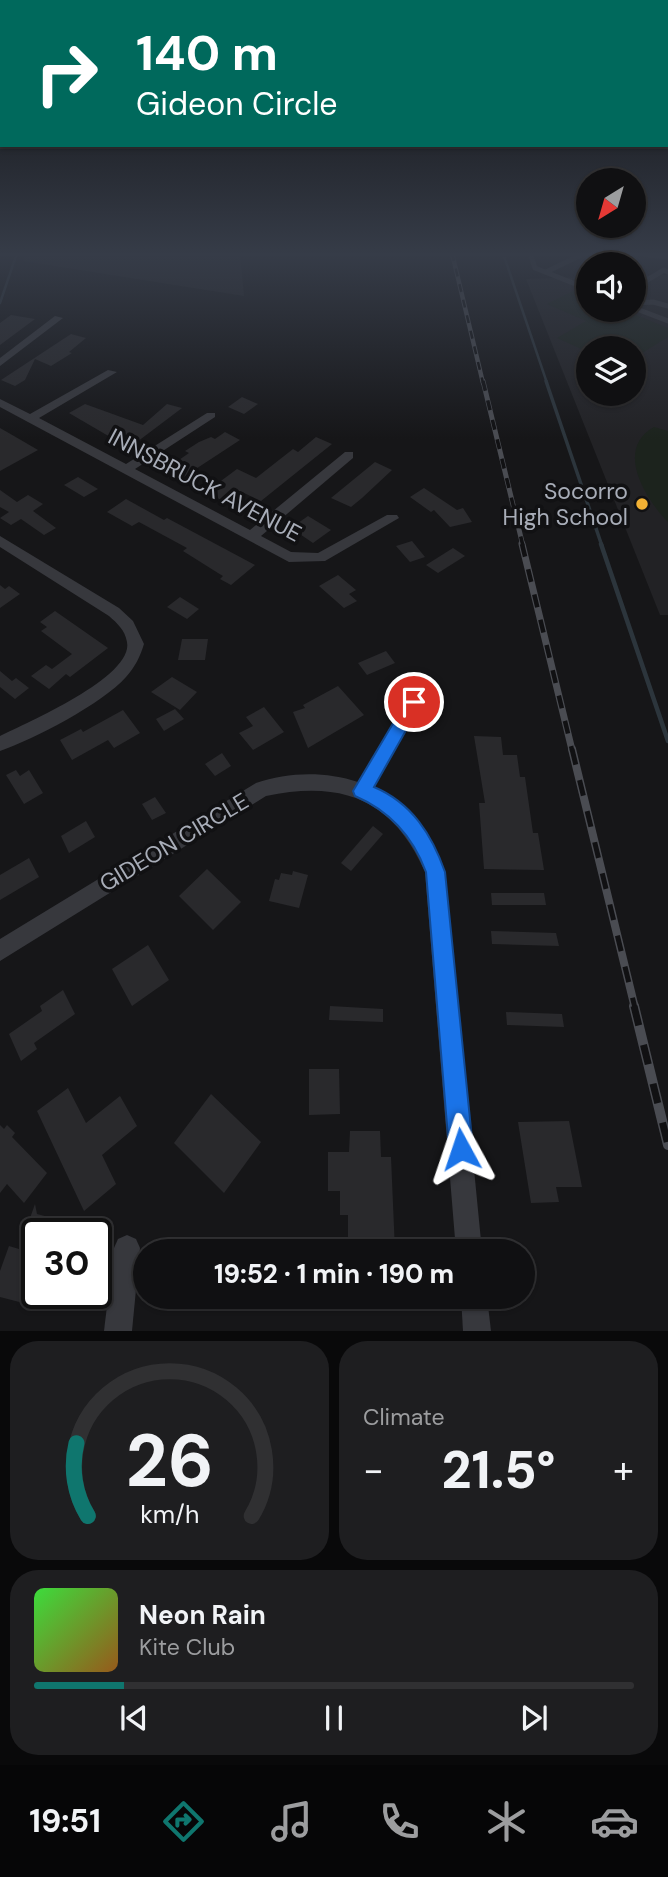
<!DOCTYPE html>
<meta charset="utf-8">
<style>
:root{--surface:#101012;--page:#1e1e20;--text:#f1f3f6;--muted:#9c9d9f;--line:#303032;--accent:#0f766e}
body{margin:0;font-family:"DM Sans",sans-serif;background:var(--page);color:var(--text);height:100vh;display:flex;flex-direction:column;font-size:26px;white-space:nowrap}
*{box-sizing:border-box;margin:0}
p{font-size:23px;color:var(--muted)}
.icon{flex:none;width:38px;height:38px;fill:none;stroke:currentColor;stroke-width:2;stroke-linecap:round;stroke-linejoin:round}
.map{position:relative;height:1331px;overflow:hidden}
.sheet{display:flex;flex-direction:column;gap:10px;padding:10px;background:#09090a;flex:1}
.sheet>*{flex:none}
.guide{position:absolute;left:0px;top:0px;width:668px;height:147px;box-shadow:0 2px 5px #0004,0 0 0 2px var(--line);background:#00695c;color:#fff;overflow:hidden}
.needle{width:46px;rotate:217deg}
.buttons{position:absolute;left:576px;top:168px;display:grid;gap:14px}
.buttons a{display:grid;place-items:center;width:70px;height:70px;border-radius:50%;background:var(--surface);box-shadow:0 2px 5px #0004,0 0 0 2px var(--line);font-size:35px}
.speed{position:absolute;left:21px;top:1218px;display:flex;gap:14px;font-size:35px;font-weight:700;text-align:center}
.speed>*{display:grid;place-content:center;width:91px;height:91px;border-radius:50%;background:var(--surface);box-shadow:0 2px 5px #0004,0 0 0 2px var(--line);line-height:1}
.speed .limit{border:4px solid #111;border-radius:10px;background:#fff;color:#111}
.pin{position:absolute;display:grid;place-items:center;width:60px;height:60px;color:#fff;margin:-30px;border:4px solid #fff;border-radius:50%;box-shadow:0 2px 7px #0007}
.me{position:absolute;width:77px;margin:-38px;rotate:355deg;stroke-linejoin:round;filter:drop-shadow(0 0 5px #0008)}
.turn{display:flex;align-items:center;gap:24px;height:147px;padding:0 21px;font-size:32px}
.turn .icon{width:91px;height:91px;stroke-width:2.5}
.turn b{display:block;font-size:49px;line-height:60px}
.big{font-size:52px;font-weight:800;line-height:1.1}
.sheet .tile{flex:1;display:flex;flex-direction:column;justify-content:center;gap:10px;min-width:0;padding:0 24px;border-radius:28px;background:var(--page)}
.sheet .dial{align-items:center;gap:0}
.dial svg{height:182px;overflow:visible;fill:none;stroke:var(--line);stroke-width:7;stroke-linecap:round;text-anchor:middle}
.dial text{fill:var(--text);stroke:none}
.song{display:flex;align-items:center;gap:21px}
.cover{width:84px;height:84px;border-radius:10px;background:linear-gradient(135deg,hsl(120 70% 55%),hsl(30 70% 35%))}
.played{height:7px;border-radius:4px;background:linear-gradient(90deg,var(--accent) 15%,var(--line) 15%)}
.keys{display:flex;justify-content:space-around;direction:ltr}
.heat{display:flex;justify-content:space-between;align-items:center;font-size:38px;direction:ltr}
.sheet .tiles{flex:1;display:grid;gap:10px;grid-template-columns:1fr 1fr}
.tile:last-child{grid-column:span 2}
.trip{position:absolute;left:133px;top:1239px;width:402px;height:70px;border-radius:35px;background:var(--surface);box-shadow:0 2px 5px #0004,0 0 0 2px var(--line);font-weight:800;line-height:70px;text-align:center}
.tab-bar{display:flex;height:112px;justify-content:space-around;align-items:center;background:#060607;color:var(--muted)}
.tab-bar .icon{width:49px;height:49px}
.tab-bar .active{color:var(--accent)}
.tab-bar b{font-size:32px;color:var(--text)}
.map>svg:first-child{display:block}
</style>
<div class="map">
<svg width="668" height="1331" viewBox="0 0 668 1331">
<rect width="100%" height="100%" fill="#161618"/>
<g fill="#222225" fill-rule="evenodd">
<polygon points="26,253 240,253 244,296 23,261"/>
<path d="M668,275v340h-8l-134,-336 62,-2v33h46v-34zM588,348h46v46h-46z"/>
</g>
<g fill="#1c231d">
<polygon points="575,290 588,295 588,310 624,310 668,328 668,337 634,358 634,348 588,348 588,352 557,338 586,321 547,304"/>
<path d="M654,427l14,4v91c-22,-22 -54,-73 -14,-95z"/>
</g>
<g fill="none" stroke-linecap="round" stroke-linejoin="round">
<g stroke="#2c353c" stroke-width="2.5">
<polyline points="503,253 547,383"/>
<polyline points="0,303 17,253"/>
</g>
<polyline stroke="#2c353c" stroke-width="3.5" points="546,381 602,546"/>
<polyline stroke="#2c353c" stroke-width="4.5" points="601,544 668,741"/>
</g>
<g fill="#29292c">
<polygon points="11,315 35,319 0,345 0,323"/>
<polygon points="71,334 86,338 69,352 72,353 51,366 35,359 25,380 15,386 1,380"/>
<polygon points="242,397 258,404 244,414 228,407"/>
<polygon points="85,404 143,425 167,404 182,408 129,448 69,413"/>
<polygon points="0,428 14,436 38,450 0,471"/>
<polygon points="225,432 240,440 182,478 166,469 189,453 185,451 199,442 211,437 215,439"/>
<polygon points="316,437 332,444 261,501 242,492 227,503 206,492 237,469 256,478 293,449 298,452"/>
<polygon points="375,462 392,470 362,498 351,507 331,498"/>
<polygon points="78,477 98,489 84,497 64,485"/>
<polygon points="424,488 457,510 463,508 472,522 450,527 434,510 431,512 410,497"/>
<polygon points="0,490 17,502 28,495 43,504 33,511 56,528 44,535 21,519 11,525 0,518 9,512 0,507"/>
<polygon points="126,499 164,520 167,518 255,565 231,585 220,579 223,576 218,573 183,551 187,548 139,522 132,526 107,512"/>
<polygon points="308,516 331,530 313,543 291,528"/>
<polygon points="412,541 425,557 410,562 396,546"/>
<polygon points="453,548 465,556 438,573 426,565"/>
<polygon points="338,575 356,590 349,594 357,601 344,608 319,586"/>
<polygon points="0,585 5,589 9,586 20,594 0,608"/>
<polygon points="180,597 199,609 187,619 167,607"/>
<polygon points="55,611 108,648 70,677 66,674 49,689 31,676 46,665 52,669 72,654 41,631 47,627 40,622"/>
<polygon points="182,639 208,639 205,660 178,660"/>
<polygon points="386,651 395,663 367,675 358,663"/>
<polygon points="0,671 12,681 16,678 29,688 15,699 0,687"/>
<polygon points="172,677 197,692 180,710 151,692"/>
<polygon points="338,686 364,715 308,748 293,712 305,708 303,705"/>
<polygon points="264,707 284,732 253,750 239,733 253,726 246,717"/>
<polygon points="175,709 184,719 164,731 156,719"/>
<polygon points="123,710 140,733 114,748 108,740 72,760 60,740 81,729 83,732"/>
<polygon points="474,736 501,737 503,755 517,755 520,777 525,777 533,833 538,833 544,870 484,869 479,803 485,803"/>
<polygon points="222,753 231,766 215,776 205,764"/>
<polygon points="16,770 20,776 29,770 43,793 24,804 6,775"/>
<polygon points="155,797 166,813 152,820 142,804"/>
<polygon points="86,821 95,837 69,853 61,836"/>
<polygon points="373,826 383,834 351,871 341,863"/>
<polygon points="29,858 39,877 0,900 0,875"/>
<polygon points="207,869 241,902 213,930 179,896"/>
<polygon points="293,871 308,875 299,908 269,901 275,879 279,880 281,873 292,875"/>
<polygon points="491,893 544,893 546,905 492,905"/>
<polygon points="491,931 556,933 559,946 492,944"/>
<polygon points="148,945 169,980 132,1006 112,969"/>
<polygon points="63,990 75,1014 34,1043 37,1049 21,1061 9,1034 42,1011 40,1006"/>
<polygon points="330,1006 383,1009 383,1022 329,1020"/>
<polygon points="506,1012 562,1014 564,1027 507,1025"/>
<polygon points="309,1069 339,1069 340,1114 309,1115"/>
<polygon points="68,1088 86,1123 120,1096 137,1126 102,1155 116,1184 84,1211 37,1111"/>
<polygon points="211,1094 261,1142 224,1193 174,1143"/>
<polygon points="569,1121 582,1187 556,1187 559,1202 531,1203 518,1122"/>
<polygon points="0,1125 4,1129 7,1125 15,1133 12,1137 47,1173 24,1203 7,1184 0,1193"/>
<polygon points="350,1131 380,1131 381,1157 391,1157 395,1251 348,1251 348,1215 340,1215 340,1191 328,1191 328,1152 349,1152"/>
<polygon points="35,1204 37,1214 56,1219 51,1234 37,1234 37,1276 27,1304 0,1297 0,1271 9,1246 19,1249"/>
</g>
<g fill="none" stroke-linecap="round" stroke-linejoin="round">
<g stroke="#37383d" stroke-width="5">
<polyline points="530,253 535,268 588,289"/>
<polyline points="633,253 668,257"/>
<polyline points="546,272 585,253"/>
<polyline points="634,288 664,270 668,272"/>
<polyline points="634,303 653,302 668,306"/>
<polyline points="634,308 668,321"/>
</g>
<g fill="#37383d" fill-rule="evenodd">
<polygon points="55,316 63,318 0,366 0,358"/>
<polygon points="108,370 117,372 39,418 126,464 207,413 215,413 215,417 135,469 250,530 345,452 353,452 353,458 261,536 291,552 318,553 387,515 397,515 399,518 325,561 289,562 0,407 0,399 30,414"/>
<path d="M0,536l119,72 14,13 11,23c-4,13 -9,23 -18,33 -24,27 -92,62 -126,74v-15c26,-13 134,-59 127,-94 -2,-12 -10,-19 -18,-26l-109,-69z"/>
<path d="M414,695l6,2 2,5 -49,86c37,20 55,46 72,84l37,379h-26l-31,-379c-32,-73 -83,-92 -159,-76l-266,165v-22l256,-156c32,-11 69,-12 102,-1l50,-85z"/>
<polygon points="127,1235 136,1239 140,1248 132,1331 104,1331 114,1248 118,1239"/>
<polygon points="461,1297 487,1297 491,1331 463,1331"/>
</g>
<g stroke="#4a4c52" stroke-width="4.5">
<polyline id="rail-far4" points="452,253 483,383"/>
</g>
<g stroke="#4a4c52" stroke-width="5">
<polyline id="rail-far3" points="483,381 523,546"/>
</g>
<g stroke="#4a4c52" stroke-width="7">
<polyline id="rail-far2" points="522,544 572,750"/>
</g>
<g stroke="#4a4c52" stroke-width="8">
<polyline id="rail-far1" points="572,749 635,1008"/>
</g>
<g stroke="#4a4c52" stroke-width="10">
<polyline id="rail" points="634,1006 668,1145"/>
</g>
<use href="#rail-far4" stroke="#111113" stroke-width="2.5" stroke-dasharray="8" stroke-linecap="butt"/>
<use href="#rail-far3" stroke="#111113" stroke-width="3.5" stroke-dasharray="10" stroke-linecap="butt"/>
<use href="#rail-far2" stroke="#111113" stroke-width="4.5" stroke-dasharray="13" stroke-linecap="butt"/>
<use href="#rail-far1" stroke="#111113" stroke-width="5" stroke-dasharray="16" stroke-linecap="butt"/>
<use href="#rail" stroke="#111113" stroke-width="7" stroke-dasharray="20" stroke-linecap="butt"/>
</g>
<linearGradient id="sky" x2="0" y2="1"><stop stop-color="#0c0c0d"/><stop offset="0.58" stop-color="#363c48"/><stop offset="1" stop-color="#363c48" stop-opacity="0"/></linearGradient>
<rect width="668" height="439" fill="url(#sky)"/>
<path fill="#1a73e8" stroke="#114b97" stroke-width="2" d="M414,696l8,6 -48,85c38,16 58,48 71,85l28,277 -3,9 -9,4 -8,-4 -4,-9 -23,-277c-13,-35 -36,-61 -71,-76l-2,-5 55,-93z"/>
<circle fill="#f2b134" stroke="#111113" stroke-width="2.5" cx="642" cy="504" r="7"/>
<g text-anchor="middle" stroke-width="7" stroke-linejoin="round" paint-order="stroke">
<g font-size="23" fill="#a8adb8" stroke="#111113">
<text transform="translate(205 485) rotate(28)" y="8">INNSBRUCK AVENUE</text>
<text transform="translate(174 842) rotate(-31)" y="8">GIDEON CIRCLE</text>
</g>
<g font-size="23" fill="#a8adb8" stroke="#111113" text-anchor="end">
<text x="628" y="499">Socorro<tspan x="628" dy="26">High School</tspan></text>
</g>
</g>
</svg>
<div class="buttons">
<a><svg class="needle" viewBox="-14 -14 28 28"><path d="M0-13l5 13h-10z" fill="#e53935"/><path d="M0 13l5-13h-10z" fill="#9c9d9f"/></svg></a>
<a><svg class="icon" aria-label="sound" viewBox="0 0 24 24"><path d="M4 9h4l5-4v14l-5-4H4zM17 9q2 3 0 6"/></svg></a>
<a><svg class="icon" aria-label="layers" viewBox="0 0 24 24"><path d="M12 4l9 5-9 5-9-5zM3 14l9 5 9-5"/></svg></a>
</div>
<div class="speed"><div class="limit">30</div></div>
<div class="pin" style="left:414px;top:702px;background:#d93025"><svg class="icon" aria-label="arrive" viewBox="0 0 24 24"><path d="M6 21V4h12l-3 4 3 4H6"/></svg></div>
<svg class="me" style="left:461px;top:1149px" viewBox="-20 -20 40 40"><path d="M0-17L14 15 0 8-14 15z" fill="#1a73e8" stroke="#fff" stroke-width="4"/></svg>
<div class="trip">19:52 · 1 min · 190 m</div>
<div class="guide">
<div class="turn"><svg class="icon" aria-label="right" viewBox="0 0 24 24"><path d="M7 20v-9h11M14 6l5 5-5 5"/></svg><div><b>140 m</b>Gideon Circle</div></div>
</div>
</div>
<section class="sheet">
<div class="tiles">
<div class="tile dial"><svg viewBox="0 0 100 80">
<path d="M14 69A42 42 0 1 1 86 69"/>
<path d="M14 69A42 42 0 0 1 9 37" stroke="#0f766e"/>
<text x="50" y="56" font-size="32" font-weight="700">26</text>
<text x="50" y="72" font-size="11">km/h</text>
</svg></div>
<div class="tile"><p>Climate</p>
<div class="heat"><a>−</a><b class="big">21.5°</b><a>+</a></div>
</div>
<div class="tile">
<div class="song"><i class="cover"></i><div><b>Neon Rain</b><p>Kite Club</p></div></div>
<div class="played"></div>
<div class="keys"><svg class="icon" aria-label="previous" viewBox="0 0 24 24"><path d="M18 5L8 12l10 7zM5 5v14"/></svg><svg class="icon" aria-label="pause" viewBox="0 0 24 24"><path d="M8 5v14M16 5v14"/></svg><svg class="icon" aria-label="next" viewBox="0 0 24 24"><path d="M6 5l10 7-10 7zM19 5v14"/></svg></div>
</div>
</div>
</section>
<nav class="tab-bar">
<b>19:51</b>
<svg class="icon active" aria-label="directions" viewBox="0 0 24 24"><path d="M12 3l9 9-9 9-9-9zM9 14v-3h6M13 9l2 2-2 2"/></svg>
<svg class="icon" aria-label="music" viewBox="0 0 24 24"><path d="M9 18V5l10-2v13"/><circle cx="6" cy="18" r="3"/><circle cx="16" cy="16" r="3"/></svg>
<svg class="icon" aria-label="phone" viewBox="0 0 24 24"><path d="M5 4h4l2 5-3 2q2 4 5 5l2-3 5 2v4C11 20 4 13 5 4z"/></svg>
<svg class="icon" aria-label="climate" viewBox="0 0 24 24"><path d="M12 3v18M4 7l16 10M4 17L20 7"/></svg>
<svg class="icon" aria-label="car" viewBox="0 0 24 24"><path d="M5 17H2v-5l4-1 3-4h7l3 4 3 1v5h-3M9 17h6M6 11h13"/><circle cx="7" cy="17" r="2"/><circle cx="17" cy="17" r="2"/></svg>
</nav>
